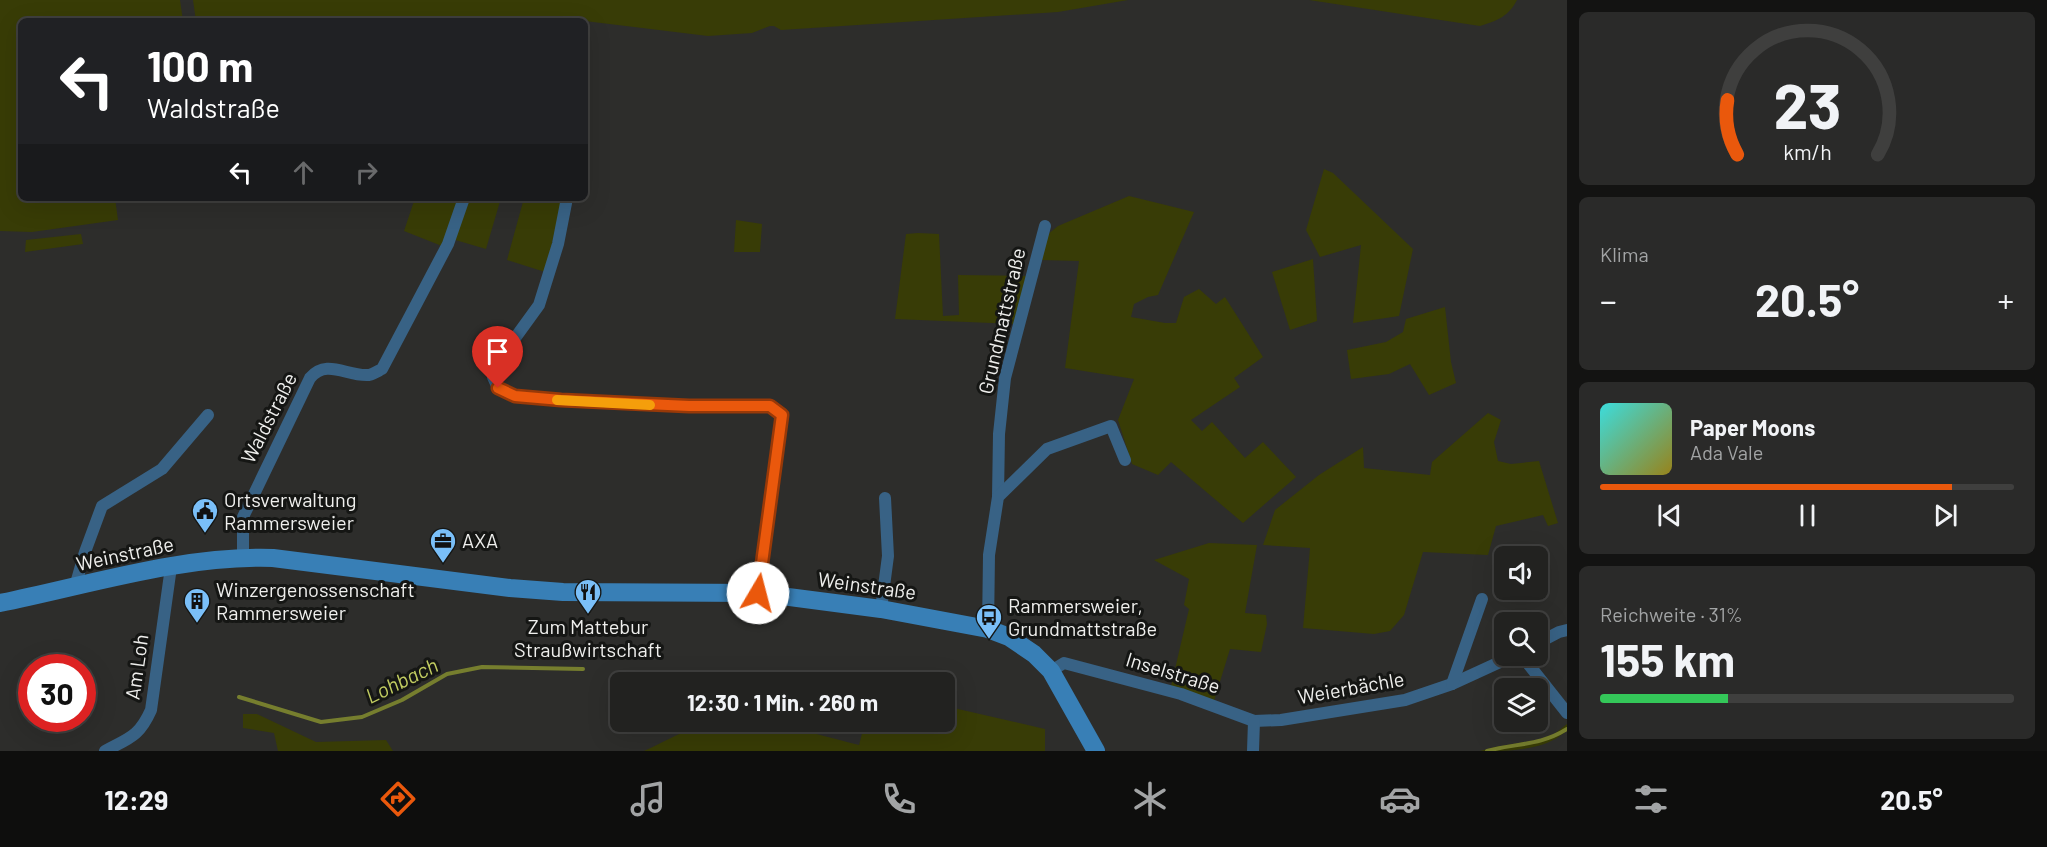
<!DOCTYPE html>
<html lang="de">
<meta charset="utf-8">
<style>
:root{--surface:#222220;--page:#2a2a29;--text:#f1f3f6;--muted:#a2a4a5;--line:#3f3f3e;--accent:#ea580c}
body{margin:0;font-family:Barlow,sans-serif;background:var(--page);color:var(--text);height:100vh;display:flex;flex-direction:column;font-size:22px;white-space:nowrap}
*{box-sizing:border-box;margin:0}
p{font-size:20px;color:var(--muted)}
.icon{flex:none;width:33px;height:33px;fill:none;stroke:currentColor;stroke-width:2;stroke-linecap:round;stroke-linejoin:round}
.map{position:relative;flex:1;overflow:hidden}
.drawer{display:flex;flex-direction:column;gap:12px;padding:12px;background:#131312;width:480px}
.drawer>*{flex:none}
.hud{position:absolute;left:18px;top:18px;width:570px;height:183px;border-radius:9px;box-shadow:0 6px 24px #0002,0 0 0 2px var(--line);background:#202124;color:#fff;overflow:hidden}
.buttons{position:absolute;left:1494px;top:546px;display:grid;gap:12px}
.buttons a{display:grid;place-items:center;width:54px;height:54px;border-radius:9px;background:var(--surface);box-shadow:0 6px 24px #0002,0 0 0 2px var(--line);font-size:30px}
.speed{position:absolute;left:18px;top:654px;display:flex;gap:12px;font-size:30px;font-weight:700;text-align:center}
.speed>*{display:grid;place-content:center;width:78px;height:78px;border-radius:50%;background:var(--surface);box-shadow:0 6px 24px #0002,0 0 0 2px var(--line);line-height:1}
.speed .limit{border:9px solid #d22;background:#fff;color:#111}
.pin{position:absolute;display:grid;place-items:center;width:51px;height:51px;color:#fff;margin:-62px -26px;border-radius:50% 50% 50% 0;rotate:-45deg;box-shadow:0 0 6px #0007}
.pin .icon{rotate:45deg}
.me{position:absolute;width:66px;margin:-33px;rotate:8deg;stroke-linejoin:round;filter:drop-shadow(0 0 4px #0008)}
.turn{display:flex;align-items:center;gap:21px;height:126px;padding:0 30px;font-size:27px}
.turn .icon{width:78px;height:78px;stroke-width:2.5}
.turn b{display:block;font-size:42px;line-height:51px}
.lanes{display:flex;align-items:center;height:57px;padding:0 30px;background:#0003;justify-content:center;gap:30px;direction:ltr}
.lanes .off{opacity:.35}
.big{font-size:45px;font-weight:700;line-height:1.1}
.drawer .tile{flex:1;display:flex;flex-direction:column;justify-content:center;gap:9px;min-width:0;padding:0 21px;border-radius:9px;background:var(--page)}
.drawer .dial{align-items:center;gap:0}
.dial svg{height:156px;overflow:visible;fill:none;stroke:var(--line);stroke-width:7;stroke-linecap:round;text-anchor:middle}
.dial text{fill:var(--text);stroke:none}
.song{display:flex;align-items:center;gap:18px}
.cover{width:72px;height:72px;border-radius:9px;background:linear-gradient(135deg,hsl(180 70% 55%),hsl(50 70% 35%))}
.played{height:6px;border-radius:3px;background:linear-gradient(90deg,var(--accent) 85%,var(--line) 85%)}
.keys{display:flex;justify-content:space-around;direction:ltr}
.heat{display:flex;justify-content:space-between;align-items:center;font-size:33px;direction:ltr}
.charge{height:9px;border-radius:4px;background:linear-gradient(90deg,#34c759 31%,var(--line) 0)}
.trip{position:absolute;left:610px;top:672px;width:345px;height:60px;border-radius:9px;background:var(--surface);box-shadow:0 6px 24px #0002,0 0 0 2px var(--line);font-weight:700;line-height:60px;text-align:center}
.dock{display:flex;height:96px;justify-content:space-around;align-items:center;background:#0e0e0d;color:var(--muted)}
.dock .icon{width:42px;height:42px}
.dock .selected{color:var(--accent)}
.dock b{font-size:27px;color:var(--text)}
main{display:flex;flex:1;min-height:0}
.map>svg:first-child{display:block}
</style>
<main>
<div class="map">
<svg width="1567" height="751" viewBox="0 0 1567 751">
<rect width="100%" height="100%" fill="#2d2d2b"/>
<g fill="#383c06">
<polygon points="0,0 180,0 183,21 21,21 21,198 115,198 118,220 32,232 0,231"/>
<polygon points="193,0 1128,0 1058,12 781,30 774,26 770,26 752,33 708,36 552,17 491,18 473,21 196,21"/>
<path d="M1309,0h208c-8,16 -20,21 -37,26z"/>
<polygon points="1324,169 1333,173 1413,249 1399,316 1353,323 1361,245 1320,257 1306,230"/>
<polygon points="1129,196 1194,212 1158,295 1148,297 1134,304 1131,317 1165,323 1176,323 1184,297 1199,289 1216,304 1225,297 1263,357 1234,378 1240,387 1191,420 1202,431 1212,422 1245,458 1263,442 1296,477 1243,523 1171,462 1158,475 1132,464 1118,420 1134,379 1065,368 1079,261 1040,260 1047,235 1058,226"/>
<polygon points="415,198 461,198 442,246 404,231"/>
<polygon points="471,198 501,198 486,249 452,239"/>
<polygon points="524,198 560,199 561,206 545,272 507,260"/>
<polygon points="736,220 762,224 760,252 734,252"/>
<polygon points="918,233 939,234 943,316 959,315 958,275 1028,276 1016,324 895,319 906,234"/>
<polygon points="81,234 83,244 25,252 26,240"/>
<polygon points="1313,259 1317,321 1290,330 1272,272"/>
<polygon points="1445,307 1451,362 1456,383 1429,395 1410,364 1389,374 1351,379 1347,350 1386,342 1403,332 1406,319"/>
<polygon points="1488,413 1501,420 1494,442 1498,461 1511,464 1539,461 1558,523 1548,526 1543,515 1496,526 1488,555 1423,552 1404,615 1390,631 1374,634 1303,628 1310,548 1263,545 1275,510 1319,475 1363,447 1364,468 1430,475 1432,462"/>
<polygon points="1209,543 1257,545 1245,613 1266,615 1267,624 1261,652 1230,649 1214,701 1171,686 1189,609 1184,605 1189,579 1154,560"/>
<path d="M945,706l100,23v22h-401c23,-10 49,-27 74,-29 48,-5 95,12 141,23l6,-23h80z"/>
<polygon points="243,714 257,714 316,742 386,740 393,751 278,751 274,733 243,728"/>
<path d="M1567,724v7c-4,2 -8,6 -12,8 -21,12 -51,12 -75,12l15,-4 54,-9z"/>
</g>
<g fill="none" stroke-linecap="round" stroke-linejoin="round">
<g stroke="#767e2e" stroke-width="4">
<polyline points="655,682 657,682"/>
<polyline points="239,697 321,722 362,717 402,700 447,674 482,667 583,669"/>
<path d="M1487,751c29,-8 53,-5 80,-22"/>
</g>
<g stroke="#386285" stroke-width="12">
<polyline points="567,198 558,244 539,305 497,363 493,377 498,388 515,396 561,400 689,406 770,406 782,415 758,593"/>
<polyline points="998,497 999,434 1005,378 1045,226"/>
<path d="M243,557v-40l67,-139c17,-20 37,-1 59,-3 4,-1 9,-4 13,-6l66,-125 16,-46"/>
<polyline points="75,587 85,552 102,506 162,469 208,415"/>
<polyline points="881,609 888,556 885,498"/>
<polyline points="988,629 989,555 998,497 1047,449 1111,426 1125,460"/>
<polyline points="1538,643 1559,632 1567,630"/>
<polyline points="1522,656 1567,713"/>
<polyline points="1051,671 1064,663 1181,694 1254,721 1281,720 1405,700 1452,684 1513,656"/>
<polyline points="1452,684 1482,599"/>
<path d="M105,751c24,-13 34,-14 46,-41l20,-143"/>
<polyline points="1253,751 1254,721"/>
</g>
<path stroke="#387fb6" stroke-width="18" d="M0,603c89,-18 182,-48 273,-45l237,30 53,4 195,1 123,16 107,20 21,8 25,17 17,17 45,80"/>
</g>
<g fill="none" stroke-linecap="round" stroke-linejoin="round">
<g stroke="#983908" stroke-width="15">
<polyline id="route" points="498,388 515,396 561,400 689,406 770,406 782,415 758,593"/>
</g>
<use href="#route" stroke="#ea580c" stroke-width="10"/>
<polyline stroke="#f59e0b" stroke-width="10" points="557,400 650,405"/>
</g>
<defs>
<g id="civic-pin" transform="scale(1.35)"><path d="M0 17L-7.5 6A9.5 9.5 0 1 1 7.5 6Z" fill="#7abff8" stroke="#151614"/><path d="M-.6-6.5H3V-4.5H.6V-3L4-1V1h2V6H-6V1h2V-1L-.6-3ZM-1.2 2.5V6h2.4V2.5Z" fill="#111"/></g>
<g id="office-pin" transform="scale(1.35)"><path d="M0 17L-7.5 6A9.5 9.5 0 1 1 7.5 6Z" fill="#7abff8" stroke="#151614"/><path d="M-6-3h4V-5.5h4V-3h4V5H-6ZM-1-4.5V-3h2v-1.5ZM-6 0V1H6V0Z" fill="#111"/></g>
<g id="restaurant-pin" transform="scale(1.35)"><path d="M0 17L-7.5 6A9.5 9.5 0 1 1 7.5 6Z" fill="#7abff8" stroke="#151614"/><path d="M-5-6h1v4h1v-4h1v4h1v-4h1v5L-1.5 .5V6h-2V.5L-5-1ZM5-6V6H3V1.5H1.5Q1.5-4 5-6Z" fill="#111"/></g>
<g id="building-pin" transform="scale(1.35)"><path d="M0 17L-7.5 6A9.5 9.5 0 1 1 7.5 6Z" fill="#7abff8" stroke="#151614"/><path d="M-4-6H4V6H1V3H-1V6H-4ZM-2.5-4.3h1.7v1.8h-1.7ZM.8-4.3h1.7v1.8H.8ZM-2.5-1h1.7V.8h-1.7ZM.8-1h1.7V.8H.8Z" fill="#111"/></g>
<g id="bus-pin" transform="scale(1.35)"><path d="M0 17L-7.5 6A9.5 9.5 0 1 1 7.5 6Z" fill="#7abff8" stroke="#151614"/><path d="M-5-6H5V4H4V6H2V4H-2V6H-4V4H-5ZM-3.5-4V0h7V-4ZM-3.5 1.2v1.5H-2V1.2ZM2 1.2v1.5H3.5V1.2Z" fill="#111"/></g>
</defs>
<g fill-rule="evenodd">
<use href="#civic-pin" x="205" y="511"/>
<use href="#office-pin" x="443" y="541"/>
<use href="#restaurant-pin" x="588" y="592"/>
<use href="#building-pin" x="197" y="601"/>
<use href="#bus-pin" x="989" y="617"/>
</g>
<g text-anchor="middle" stroke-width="6" stroke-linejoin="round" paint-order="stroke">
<g font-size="20" fill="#efefed" stroke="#151614">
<text transform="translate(1002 321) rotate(-77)" y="7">Grundmattstraße</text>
<text transform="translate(269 418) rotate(-63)" y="7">Waldstraße</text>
<text transform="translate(125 554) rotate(-12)" y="7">Weinstraße</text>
<text transform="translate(867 586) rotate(8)" y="7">Weinstraße</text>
<text transform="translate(137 667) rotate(-82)" y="7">Am Loh</text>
<text transform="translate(1173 673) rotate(17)" y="7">Inselstraße</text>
<text transform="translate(1351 688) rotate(-10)" y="7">Weierbächle</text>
</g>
<g font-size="20" fill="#efefed" stroke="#151614" text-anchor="start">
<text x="224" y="507">Ortsverwaltung<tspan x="224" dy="23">Rammersweier</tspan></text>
<text x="462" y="548">AXA</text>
<text x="216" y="597">Winzergenossenschaft<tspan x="216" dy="23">Rammersweier</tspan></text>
<text x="1008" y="613">Rammersweier,<tspan x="1008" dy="23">Grundmattstraße</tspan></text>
<text x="588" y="634" text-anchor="middle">Zum Mattebur<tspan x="588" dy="23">Straußwirtschaft</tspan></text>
</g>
<g font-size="21" font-style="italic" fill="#c2cd61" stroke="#151614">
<text transform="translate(402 681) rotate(-26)" y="7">Lohbach</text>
</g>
</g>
</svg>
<div class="buttons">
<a><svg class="icon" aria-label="sound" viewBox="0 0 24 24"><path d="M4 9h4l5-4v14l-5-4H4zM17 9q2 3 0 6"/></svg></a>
<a><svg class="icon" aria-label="search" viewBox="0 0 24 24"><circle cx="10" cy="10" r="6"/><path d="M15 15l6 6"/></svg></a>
<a><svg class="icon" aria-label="layers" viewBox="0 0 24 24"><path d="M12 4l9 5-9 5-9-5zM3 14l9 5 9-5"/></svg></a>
</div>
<div class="speed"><div class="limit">30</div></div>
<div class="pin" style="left:498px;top:388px;background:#d93025"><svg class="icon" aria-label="arrive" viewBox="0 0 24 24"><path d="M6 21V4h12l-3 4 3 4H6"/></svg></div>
<svg class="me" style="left:758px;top:593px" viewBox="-20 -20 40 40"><circle r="19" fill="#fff"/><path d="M0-13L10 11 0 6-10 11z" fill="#ea580c"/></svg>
<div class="trip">12:30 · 1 Min. · 260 m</div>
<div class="hud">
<div class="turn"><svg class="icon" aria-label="left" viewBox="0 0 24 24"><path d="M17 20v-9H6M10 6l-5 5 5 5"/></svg><div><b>100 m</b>Waldstraße</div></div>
<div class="lanes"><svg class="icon" aria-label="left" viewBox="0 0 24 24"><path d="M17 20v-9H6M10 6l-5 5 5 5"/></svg><svg class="icon off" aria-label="ahead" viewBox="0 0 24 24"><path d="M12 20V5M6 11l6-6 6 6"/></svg><svg class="icon off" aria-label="right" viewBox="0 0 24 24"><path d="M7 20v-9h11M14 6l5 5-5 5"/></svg></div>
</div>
</div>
<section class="drawer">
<div class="tile dial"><svg viewBox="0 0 100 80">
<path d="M14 69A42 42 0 1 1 86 69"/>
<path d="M14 69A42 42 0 0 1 9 41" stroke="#ea580c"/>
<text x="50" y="56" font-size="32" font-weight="700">23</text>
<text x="50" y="72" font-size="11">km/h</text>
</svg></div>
<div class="tile"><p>Klima</p>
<div class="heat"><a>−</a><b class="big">20.5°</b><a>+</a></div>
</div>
<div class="tile">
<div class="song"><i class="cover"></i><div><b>Paper Moons</b><p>Ada Vale</p></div></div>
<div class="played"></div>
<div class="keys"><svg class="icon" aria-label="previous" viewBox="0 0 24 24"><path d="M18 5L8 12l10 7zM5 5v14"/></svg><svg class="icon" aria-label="pause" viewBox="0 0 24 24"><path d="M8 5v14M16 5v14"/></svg><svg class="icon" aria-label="next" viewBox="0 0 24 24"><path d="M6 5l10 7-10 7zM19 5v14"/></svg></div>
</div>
<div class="tile"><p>Reichweite · 31%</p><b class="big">155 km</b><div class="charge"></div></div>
</section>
</main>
<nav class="dock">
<b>12:29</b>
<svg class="icon selected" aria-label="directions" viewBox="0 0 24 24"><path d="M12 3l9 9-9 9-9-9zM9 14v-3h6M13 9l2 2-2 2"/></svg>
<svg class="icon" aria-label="music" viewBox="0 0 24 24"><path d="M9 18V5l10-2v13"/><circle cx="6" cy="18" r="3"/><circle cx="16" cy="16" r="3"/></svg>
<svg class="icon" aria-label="phone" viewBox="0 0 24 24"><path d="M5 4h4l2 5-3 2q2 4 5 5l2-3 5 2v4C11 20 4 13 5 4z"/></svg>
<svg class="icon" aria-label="climate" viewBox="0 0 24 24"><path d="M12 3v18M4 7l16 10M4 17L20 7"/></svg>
<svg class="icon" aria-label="car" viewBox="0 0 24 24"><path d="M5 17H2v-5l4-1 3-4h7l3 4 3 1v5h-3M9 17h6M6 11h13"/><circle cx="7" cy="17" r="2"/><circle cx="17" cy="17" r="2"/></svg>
<svg class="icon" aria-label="filters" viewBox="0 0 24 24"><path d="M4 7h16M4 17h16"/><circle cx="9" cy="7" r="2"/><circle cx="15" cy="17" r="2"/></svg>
<b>20.5°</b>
</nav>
